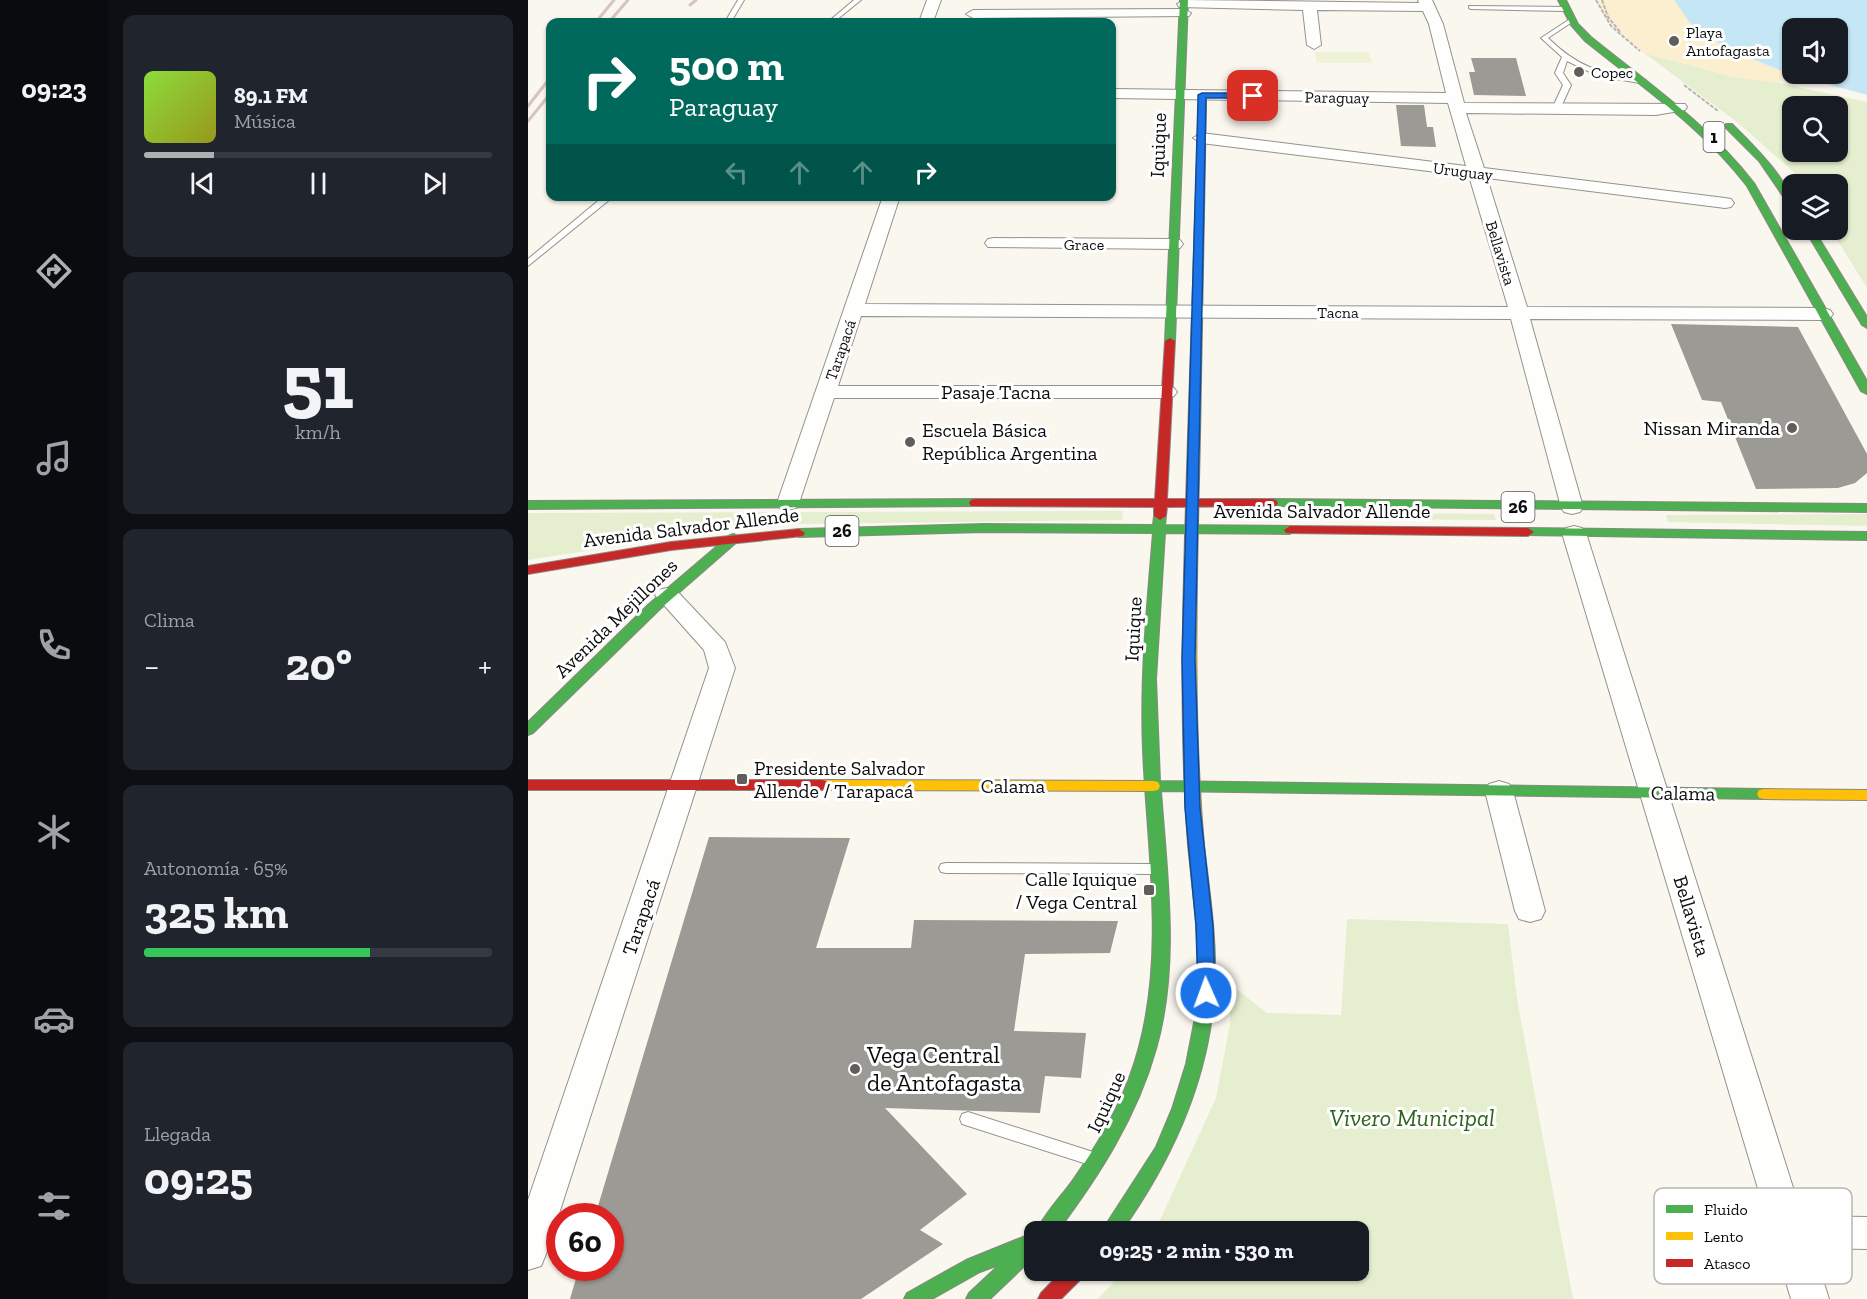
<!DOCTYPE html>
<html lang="es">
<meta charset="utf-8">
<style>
:root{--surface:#171b24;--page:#20242c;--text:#f1f3f6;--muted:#9ea1a6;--line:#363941;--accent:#afb0b0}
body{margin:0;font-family:"Zilla Slab",serif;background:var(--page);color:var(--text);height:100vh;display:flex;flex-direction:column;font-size:22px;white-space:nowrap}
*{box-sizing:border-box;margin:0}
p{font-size:20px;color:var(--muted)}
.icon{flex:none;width:33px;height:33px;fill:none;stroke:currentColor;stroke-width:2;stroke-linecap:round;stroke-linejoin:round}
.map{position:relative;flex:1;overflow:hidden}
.side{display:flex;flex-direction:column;gap:15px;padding:15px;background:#0d0f14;width:420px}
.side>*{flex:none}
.top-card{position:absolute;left:18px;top:18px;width:570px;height:183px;border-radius:12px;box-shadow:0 2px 4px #0004;background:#00695c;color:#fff;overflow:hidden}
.fabs{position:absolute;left:1254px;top:18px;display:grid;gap:12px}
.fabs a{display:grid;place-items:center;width:66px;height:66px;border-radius:12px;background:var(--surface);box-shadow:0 2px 4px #0004;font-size:30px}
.speed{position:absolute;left:18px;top:1203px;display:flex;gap:12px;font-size:30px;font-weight:700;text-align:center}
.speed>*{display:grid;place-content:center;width:78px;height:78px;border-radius:50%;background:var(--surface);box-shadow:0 2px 4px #0004;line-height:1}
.speed .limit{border:9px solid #d22;background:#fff;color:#111}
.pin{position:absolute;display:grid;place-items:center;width:51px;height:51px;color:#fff;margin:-26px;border-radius:12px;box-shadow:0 3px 9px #0006}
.me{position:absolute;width:66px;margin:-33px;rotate:358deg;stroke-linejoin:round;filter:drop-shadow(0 0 4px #0008)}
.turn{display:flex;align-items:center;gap:21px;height:126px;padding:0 24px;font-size:27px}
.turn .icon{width:78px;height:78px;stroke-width:2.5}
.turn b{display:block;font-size:42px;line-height:51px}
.lanes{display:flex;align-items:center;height:57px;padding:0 24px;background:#0003;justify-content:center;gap:30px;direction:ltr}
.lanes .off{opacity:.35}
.big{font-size:45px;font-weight:700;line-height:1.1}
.side .card{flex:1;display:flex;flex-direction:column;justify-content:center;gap:9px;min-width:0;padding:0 21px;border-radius:12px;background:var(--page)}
.side .dial{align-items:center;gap:0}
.dial b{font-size:78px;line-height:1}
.song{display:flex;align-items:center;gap:18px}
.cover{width:72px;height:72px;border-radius:9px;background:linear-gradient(135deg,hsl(90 70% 55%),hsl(60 70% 35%))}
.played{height:6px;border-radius:3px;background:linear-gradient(90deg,var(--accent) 20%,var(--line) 20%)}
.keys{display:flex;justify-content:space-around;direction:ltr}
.heat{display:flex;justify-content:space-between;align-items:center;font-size:33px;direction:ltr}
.charge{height:9px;border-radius:4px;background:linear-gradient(90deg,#34c759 65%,var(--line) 0)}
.trip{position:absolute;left:496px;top:1221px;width:345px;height:60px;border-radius:12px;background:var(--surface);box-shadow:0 2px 4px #0004;font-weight:700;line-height:60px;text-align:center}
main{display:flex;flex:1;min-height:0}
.dock{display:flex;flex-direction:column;width:108px;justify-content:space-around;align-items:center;background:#090b0e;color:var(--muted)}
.dock .icon{width:42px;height:42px}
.dock .active{color:var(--accent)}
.dock b{font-size:27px;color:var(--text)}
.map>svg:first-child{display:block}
</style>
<main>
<nav class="dock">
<b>09:23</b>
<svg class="icon active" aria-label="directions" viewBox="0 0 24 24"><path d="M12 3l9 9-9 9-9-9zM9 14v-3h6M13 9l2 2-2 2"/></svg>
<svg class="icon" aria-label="music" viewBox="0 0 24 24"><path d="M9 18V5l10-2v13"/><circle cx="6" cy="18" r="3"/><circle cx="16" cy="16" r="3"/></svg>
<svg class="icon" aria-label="phone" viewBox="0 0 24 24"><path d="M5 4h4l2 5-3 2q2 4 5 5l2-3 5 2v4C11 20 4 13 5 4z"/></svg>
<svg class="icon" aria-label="climate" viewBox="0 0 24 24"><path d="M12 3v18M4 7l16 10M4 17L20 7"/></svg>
<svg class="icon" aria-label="car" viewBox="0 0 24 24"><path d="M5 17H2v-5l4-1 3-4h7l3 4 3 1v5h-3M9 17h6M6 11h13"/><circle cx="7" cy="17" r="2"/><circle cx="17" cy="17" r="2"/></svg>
<svg class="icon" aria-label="filters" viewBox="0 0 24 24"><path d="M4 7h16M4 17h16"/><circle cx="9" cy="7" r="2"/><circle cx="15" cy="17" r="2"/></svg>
</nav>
<section class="side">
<div class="card">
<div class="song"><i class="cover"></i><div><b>89.1 FM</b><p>Música</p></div></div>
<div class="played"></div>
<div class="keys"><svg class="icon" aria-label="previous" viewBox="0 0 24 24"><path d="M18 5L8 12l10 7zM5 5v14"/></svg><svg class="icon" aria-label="pause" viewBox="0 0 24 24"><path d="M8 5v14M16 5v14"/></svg><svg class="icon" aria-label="next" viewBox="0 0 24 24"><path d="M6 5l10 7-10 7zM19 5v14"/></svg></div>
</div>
<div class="card dial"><b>51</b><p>km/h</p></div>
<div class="card"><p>Clima</p>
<div class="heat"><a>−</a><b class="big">20°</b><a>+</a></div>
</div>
<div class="card"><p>Autonomía · 65%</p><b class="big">325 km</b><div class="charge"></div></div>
<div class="card"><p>Llegada</p><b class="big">09:25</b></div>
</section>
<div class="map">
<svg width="1339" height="1299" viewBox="0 0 1339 1299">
<rect width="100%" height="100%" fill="#faf7ef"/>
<g fill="#e5efcf" fill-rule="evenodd">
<path d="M1116,53l90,24 46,6 87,19v186l-36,-58h7v-46h-35l-6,-9 -60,-53zM1264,106h46v46h-46z"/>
<polygon points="595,511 594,520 271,524 165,534 0,560 0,513"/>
<polygon points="725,512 966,514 968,520 725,518"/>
<polygon points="1339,514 1339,526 1140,522 1138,515"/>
<polygon points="819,919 980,924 989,999 1045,1299 570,1299 596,1271 831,1270 831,1232 627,1231 688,1098 702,1024 702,984 739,1013 813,1015"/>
</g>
<polygon fill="#fbefcf" points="1070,0 1146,0 1162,23 1200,49 1256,72 1252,83 1206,77 1116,53 1076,17"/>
<polygon fill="#eef3d8" points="787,52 841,52 844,63 789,63"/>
<path fill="#c5e7f5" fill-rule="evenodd" d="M1146,0h193v95l-83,-23 -56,-23 -38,-26zM1264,28h46v46h-46z"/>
<g fill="#9c9a95">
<polygon points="943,58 988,58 998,96 946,95 941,72 947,72"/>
<polygon points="868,105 896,105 899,127 905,127 908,147 873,146"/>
<polygon points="1143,324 1270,327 1339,454 1339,473 1327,483 1310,488 1228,489 1193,402 1174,400"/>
<polygon points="181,837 322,838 288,948 383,948 386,920 590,921 582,953 497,954 486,1031 558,1033 553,1078 517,1076 512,1113 357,1108 439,1194 392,1230 415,1244 333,1299 42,1299 51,1268 82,1268 82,1216 67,1216"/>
</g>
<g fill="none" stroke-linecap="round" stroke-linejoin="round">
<g stroke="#93928e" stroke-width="2">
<g id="lane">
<polygon points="210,0 216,0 203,22 197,22"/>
<polygon points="326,0 333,0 306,22 300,22"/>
<polygon points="941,6 1037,7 1040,9 1037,11 943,9 941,8"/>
<path d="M1042,19l5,1 -27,18c34,33 54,34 98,42v4l-48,-8 -31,-15 -4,12 8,12 -11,24 -7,2 -1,-2 11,-24 -8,-12 7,-16 -21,-19z"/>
<polygon points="76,196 86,196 0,266 0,259"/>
<polygon points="418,863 625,864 630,865 632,869 630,873 625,874 418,873 413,872 411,868 413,864"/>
<polygon points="440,1112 562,1151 568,1153 570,1158 568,1163 562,1165 434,1124 432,1119 434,1114"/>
</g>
</g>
<g stroke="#93928e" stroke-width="2">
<g id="street">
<polygon points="399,0 413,0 405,22 391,22"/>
<polygon points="656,0 891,3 890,0 904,0 915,24 936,103 1157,104 1159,107 1157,110 1128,115 938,113 956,168 1197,198 1203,199 1206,203 1203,207 1197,208 959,178 999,307 1295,308 1302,310 1305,314 1302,318 1295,320 1002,319 1055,507 1052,512 1044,514 1036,512 1033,507 983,319 333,316 310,386 639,386 646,388 649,392 646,396 639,398 306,398 271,503 268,508 260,510 252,508 249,503 355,196 372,196 337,304 980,307 941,176 673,143 665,138 673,133 938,166 920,103 584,98 584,89 918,93 901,24 895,11 789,10 793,45 786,49 779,45 775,10 651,7 649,4"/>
<polygon points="656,9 663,13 661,16 445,18 438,14 445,10"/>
<polygon points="466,238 646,239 652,240 655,244 652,248 646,249 460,247 457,243 460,239"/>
<polygon points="1046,526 1054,528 1058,533 1274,1216 1339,1217 1339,1249 1285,1248 1301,1299 1263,1299 1034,533 1038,528"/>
<polygon points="139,588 148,590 197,642 207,668 18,1254 13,1266 0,1270 0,1200 181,668 176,650 127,595 130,590"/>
<polygon points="971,781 981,784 985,791 1017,911 1013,919 1002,922 991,919 987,911 957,791 961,784"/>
</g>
</g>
<g stroke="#8a8885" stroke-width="2">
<g id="fast">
<polygon points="652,0 660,0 647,341 642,344 637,341"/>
<path d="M1030,0h8l12,24 13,13c57,46 117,87 163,146l113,198v13l-6,-3 -114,-205c-45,-59 -105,-99 -162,-145l-14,-16z"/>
<polygon points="671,99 678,101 672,437 666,440 660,437"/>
<path d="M1198,124h6c17,17 60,58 60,82l-3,-1 -30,-44 -33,-33z"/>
<polygon points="1277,230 1286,230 1339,317 1339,328 1334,325"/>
<polygon points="447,499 451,500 453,503 451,506 0,509 0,501"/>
<polygon points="744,499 1339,504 1339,512 740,506 738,503 740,500"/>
<path d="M632,512l6,4 -1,9 125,1 6,4 -6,4 -125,-1 -9,146 4,102 604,8 5,1 2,4 -2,4 -5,1 -603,-8c6,84 19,175 -5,258 -19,68 -57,127 -99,183h-21c9,-20 27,-37 39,-55 28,-40 52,-83 64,-130 26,-97 8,-199 4,-297 -3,-73 4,-145 10,-217l-169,-1 -185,5 -6,-4 6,-4 185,-5 169,1 1,-9z"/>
<polygon points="1000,528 1339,532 1339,540 996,535 994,532 996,529"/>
<polygon points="206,534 212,538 210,541 131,610 5,733 0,735 0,722 121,604 202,535"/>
<path d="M668,839l5,2 3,4c5,44 12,88 11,132 -2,95 -40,179 -94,255h-20l55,-85 16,-38 14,-45 9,-46 4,-41 -3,-57 -8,-75 3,-4z"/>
<polygon points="507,1232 507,1256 462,1299 438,1299 441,1293 471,1265 452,1272 404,1299 376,1299 379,1293 438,1260"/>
</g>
</g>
<g stroke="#8a8885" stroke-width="2">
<g id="slow">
<path d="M666,434l6,3c-3,136 -8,272 4,408l-3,4h-10l-3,-4c-10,-136 -4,-272 0,-408z"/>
<polygon points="294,780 625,781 630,782 632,786 630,790 625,791 294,790 289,789 287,785 289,781"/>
<polygon points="1236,789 1339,790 1339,800 1236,799 1231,798 1229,794 1231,790"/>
</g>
</g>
<g stroke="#8a8885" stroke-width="2">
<g id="jam">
<polygon points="642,338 647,341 639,499 744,499 748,500 750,503 748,506 639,507 638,516 632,520 626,516 626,507 443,506 441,503 443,500 447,499 627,499 637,341"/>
<polygon points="762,526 1000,528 1006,532 1000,536 758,533 756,530"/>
<polygon points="271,529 277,533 275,536 143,550 0,574 0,566 143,542"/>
<polygon points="0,780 294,780 299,781 301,785 299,789 294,790 0,790"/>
<polygon points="535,1270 559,1270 556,1276 533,1299 510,1299 513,1293"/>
</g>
</g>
<g stroke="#b7b6b5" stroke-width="2" stroke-dasharray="4 1.5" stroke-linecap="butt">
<polyline points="1068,0 1083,26 1112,51"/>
<polyline points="1074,0 1080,17 1093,33"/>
<polyline points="1156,85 1190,111"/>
</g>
<use href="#lane" fill="#fefefd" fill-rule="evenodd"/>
<use href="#street" fill="#fefefd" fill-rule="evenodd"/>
<use href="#fast" fill="#4caf50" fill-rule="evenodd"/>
<use href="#slow" fill="#ffc107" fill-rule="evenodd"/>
<use href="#jam" fill="#c62828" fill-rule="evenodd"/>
<g stroke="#d7c3c4" stroke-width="3">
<polyline points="162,5 168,0"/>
<polyline points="68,22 86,0"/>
<polyline points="81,22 100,0"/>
<polyline points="0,106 22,78"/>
<polyline points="0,121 22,94"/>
</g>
</g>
<polygon fill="#1a73e8" stroke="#114b97" stroke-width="1.5" points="674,93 725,93 729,96 725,98 678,98 667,659 672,808 685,926 687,993 684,998 678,1000 672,998 670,993 668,926 657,808 654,659 670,101 670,95"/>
<g fill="#5f5e5b" stroke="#fff" stroke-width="2">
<circle cx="1146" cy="41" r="6"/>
<circle cx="1051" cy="72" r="6"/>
<circle cx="1264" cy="428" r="6"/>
<circle cx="382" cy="442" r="6"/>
<rect x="208" y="773" width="12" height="12" rx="3"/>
<rect x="615" y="884" width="12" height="12" rx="3"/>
<circle cx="327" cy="1069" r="6"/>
</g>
<g text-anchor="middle" stroke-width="6" stroke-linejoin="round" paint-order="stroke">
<g font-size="16" fill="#0c0c0c" stroke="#fff" text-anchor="start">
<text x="1158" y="38">Playa<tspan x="1158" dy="18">Antofagasta</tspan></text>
<text x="1063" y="78">Copec</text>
</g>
<g font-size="16" fill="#0c0c0c" stroke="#fff">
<text transform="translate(809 97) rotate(1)" y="6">Paraguay</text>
<text transform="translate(935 171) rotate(7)" y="6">Uruguay</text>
<text x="556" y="250">Grace</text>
<text transform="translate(973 253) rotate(73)" y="6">Bellavista</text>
<text x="810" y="318">Tacna</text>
<text transform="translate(312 350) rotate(-71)" y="6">Tarapacá</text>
</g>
<g fill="#fff" stroke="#555" stroke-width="1.5">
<rect x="1175.5" y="122" width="21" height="30" rx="4.5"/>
<rect x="973.5" y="492" width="33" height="30" rx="4.5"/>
<rect x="297.5" y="516" width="33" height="30" rx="4.5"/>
</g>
<g font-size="18" font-weight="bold" fill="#0c0c0c">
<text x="1186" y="143">1</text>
<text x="990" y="513">26</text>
<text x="314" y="537">26</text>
</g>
<g font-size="20" fill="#0c0c0c" stroke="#fff">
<text transform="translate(630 145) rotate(-88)" y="7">Iquique</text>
<text x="468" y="399">Pasaje Tacna</text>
<text x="794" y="518">Avenida Salvador Allende</text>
<text transform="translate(163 527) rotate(-7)" y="7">Avenida Salvador Allende</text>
<text transform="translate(88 618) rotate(-44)" y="7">Avenida Mejillones</text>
<text transform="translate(605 629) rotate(-87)" y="7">Iquique</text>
<text x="485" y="793">Calama</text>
<text transform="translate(1155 793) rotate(1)" y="7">Calama</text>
<text transform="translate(1164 916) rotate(73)" y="7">Bellavista</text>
<text transform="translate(113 917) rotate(-71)" y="7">Tarapacá</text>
<text transform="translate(578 1102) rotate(-65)" y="7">Iquique</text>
</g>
<g font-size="20" fill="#0c0c0c" stroke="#fff" text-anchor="end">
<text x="1252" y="435">Nissan Miranda</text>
<text x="394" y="437" text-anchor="start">Escuela Básica<tspan x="394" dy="23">República Argentina</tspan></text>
<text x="226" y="775" text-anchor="start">Presidente Salvador<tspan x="226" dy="23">Allende / Tarapacá</tspan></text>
<text x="609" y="886">Calle Iquique<tspan x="609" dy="23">/ Vega Central</tspan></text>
</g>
<g font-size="24" fill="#0c0c0c" stroke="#fff" text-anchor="start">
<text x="339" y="1063">Vega Central<tspan x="339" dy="28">de Antofagasta</tspan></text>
</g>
<g font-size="24" font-style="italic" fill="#2e641b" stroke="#fff">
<text x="884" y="1126">Vivero Municipal</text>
</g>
</g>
<rect x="1126" y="1188" width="198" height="96" rx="9" fill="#fff" stroke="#b6b6b6" stroke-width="1.5"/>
<rect x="1138" y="1205" width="27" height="8" fill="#4caf50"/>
<rect x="1138" y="1232" width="27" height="8" fill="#ffc107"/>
<rect x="1138" y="1259" width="27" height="8" fill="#c62828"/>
<g font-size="16" fill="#0c0c0c">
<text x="1176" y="1215">Fluido</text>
<text x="1176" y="1242">Lento</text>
<text x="1176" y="1269">Atasco</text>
</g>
</svg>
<div class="fabs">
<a><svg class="icon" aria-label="sound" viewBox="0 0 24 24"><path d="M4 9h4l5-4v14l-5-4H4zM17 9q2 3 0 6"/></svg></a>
<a><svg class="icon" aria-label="search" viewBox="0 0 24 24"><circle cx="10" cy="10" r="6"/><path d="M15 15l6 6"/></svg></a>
<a><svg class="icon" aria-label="layers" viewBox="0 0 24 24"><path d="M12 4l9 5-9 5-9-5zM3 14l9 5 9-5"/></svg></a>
</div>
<div class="speed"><div class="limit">60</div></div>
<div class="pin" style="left:725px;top:96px;background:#d93025"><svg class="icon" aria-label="arrive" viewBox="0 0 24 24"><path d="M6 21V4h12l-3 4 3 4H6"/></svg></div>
<svg class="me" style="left:678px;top:993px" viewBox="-20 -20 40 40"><circle r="17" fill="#1a73e8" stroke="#fff" stroke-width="3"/><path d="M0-11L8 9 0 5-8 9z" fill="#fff"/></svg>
<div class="trip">09:25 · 2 min · 530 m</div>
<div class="top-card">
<div class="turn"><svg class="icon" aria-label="right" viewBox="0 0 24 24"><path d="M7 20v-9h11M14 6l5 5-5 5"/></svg><div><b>500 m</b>Paraguay</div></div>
<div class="lanes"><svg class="icon off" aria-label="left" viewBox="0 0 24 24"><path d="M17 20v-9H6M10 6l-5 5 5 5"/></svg><svg class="icon off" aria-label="ahead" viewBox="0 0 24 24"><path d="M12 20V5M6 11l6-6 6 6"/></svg><svg class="icon off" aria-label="ahead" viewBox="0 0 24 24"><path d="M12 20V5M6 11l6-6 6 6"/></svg><svg class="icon" aria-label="right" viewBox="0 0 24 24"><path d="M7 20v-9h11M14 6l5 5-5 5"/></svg></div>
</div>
</div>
</main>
